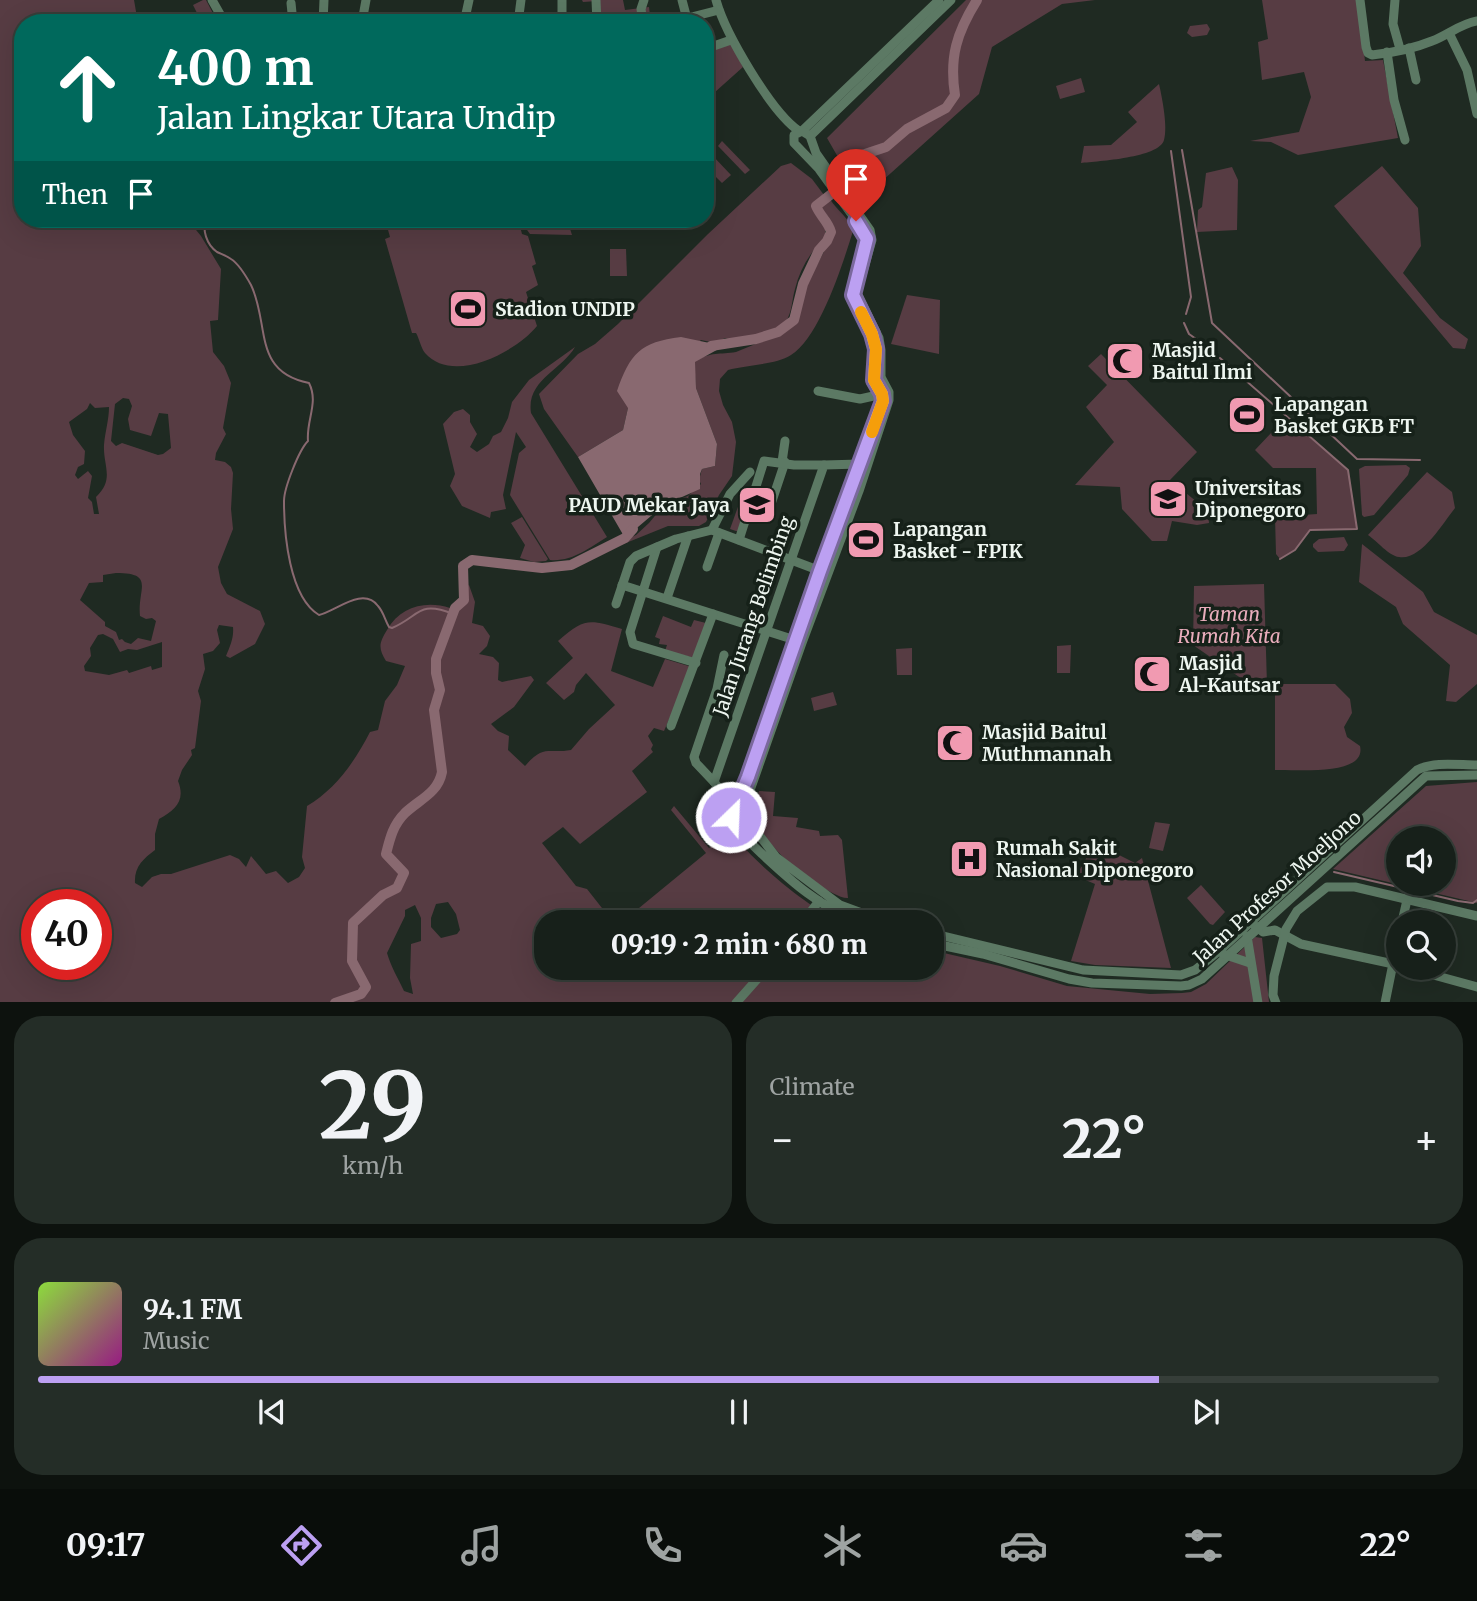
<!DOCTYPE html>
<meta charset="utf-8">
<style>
:root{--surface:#17201a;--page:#242d27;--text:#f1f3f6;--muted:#9ea3a2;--line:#363e39;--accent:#bca0f2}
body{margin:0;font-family:Merriweather,serif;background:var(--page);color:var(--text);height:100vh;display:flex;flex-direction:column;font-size:26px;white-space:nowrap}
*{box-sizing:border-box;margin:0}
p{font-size:23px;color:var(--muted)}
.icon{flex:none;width:38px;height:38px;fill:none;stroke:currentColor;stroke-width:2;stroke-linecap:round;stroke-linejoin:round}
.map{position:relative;height:1002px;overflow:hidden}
.drawer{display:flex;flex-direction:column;gap:14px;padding:14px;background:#0d120e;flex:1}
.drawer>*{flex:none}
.top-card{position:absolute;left:14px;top:14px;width:700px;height:214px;border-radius:28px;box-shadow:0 7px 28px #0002,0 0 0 2px var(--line);background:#00695c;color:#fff;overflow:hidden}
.controls{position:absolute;left:1386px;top:826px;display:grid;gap:14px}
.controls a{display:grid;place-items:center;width:70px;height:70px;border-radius:50%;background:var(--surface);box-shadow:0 7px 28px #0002,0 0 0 2px var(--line);font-size:35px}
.speed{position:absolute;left:21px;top:889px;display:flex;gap:14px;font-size:35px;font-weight:700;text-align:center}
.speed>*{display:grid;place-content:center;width:91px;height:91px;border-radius:50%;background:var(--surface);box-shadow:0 7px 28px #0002,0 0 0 2px var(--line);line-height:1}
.speed .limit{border:10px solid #d22;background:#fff;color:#111}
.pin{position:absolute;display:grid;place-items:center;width:60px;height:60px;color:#fff;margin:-72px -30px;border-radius:50% 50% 50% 0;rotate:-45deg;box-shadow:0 0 7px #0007}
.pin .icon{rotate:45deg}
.me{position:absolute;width:77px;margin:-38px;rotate:24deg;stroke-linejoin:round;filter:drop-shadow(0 0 5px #0008)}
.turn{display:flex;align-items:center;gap:24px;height:147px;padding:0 28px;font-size:32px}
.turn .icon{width:91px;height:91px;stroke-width:2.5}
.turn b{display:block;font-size:49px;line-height:60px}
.then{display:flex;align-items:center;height:66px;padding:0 28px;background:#0003;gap:14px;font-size:26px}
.big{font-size:52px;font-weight:800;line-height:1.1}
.drawer .card{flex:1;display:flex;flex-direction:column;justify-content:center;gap:10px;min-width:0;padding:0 24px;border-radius:28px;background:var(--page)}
.drawer .dial{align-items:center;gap:0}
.dial b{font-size:91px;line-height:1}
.song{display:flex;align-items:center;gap:21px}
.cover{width:84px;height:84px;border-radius:10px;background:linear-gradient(135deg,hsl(90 70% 55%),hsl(310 70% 35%))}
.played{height:7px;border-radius:4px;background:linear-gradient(90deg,var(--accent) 80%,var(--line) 80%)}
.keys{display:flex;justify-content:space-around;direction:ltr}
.heat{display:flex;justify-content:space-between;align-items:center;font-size:38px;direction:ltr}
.drawer .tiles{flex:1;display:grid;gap:14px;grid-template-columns:1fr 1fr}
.card:last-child{grid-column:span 2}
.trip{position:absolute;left:534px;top:910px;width:410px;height:70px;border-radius:28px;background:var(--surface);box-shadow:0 7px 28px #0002,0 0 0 2px var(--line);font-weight:800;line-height:70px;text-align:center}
.menu{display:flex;height:112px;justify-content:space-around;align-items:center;background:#090d0a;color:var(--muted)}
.menu .icon{width:49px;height:49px}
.menu .selected{color:var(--accent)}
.menu b{font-size:32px;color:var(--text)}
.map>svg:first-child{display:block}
</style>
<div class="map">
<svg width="1477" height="1003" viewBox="0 0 1477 1003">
<rect width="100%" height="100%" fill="#1f2a22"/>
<g fill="#573c43" fill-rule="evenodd">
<path d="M0,0h134l4,23h-115v196h164l14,17 20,33 -3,51 -8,1 3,31 11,14 7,17 -8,45 3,6 -10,19 -1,7 10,2 6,5 2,6 -2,36 2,20 -15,38 3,16 6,11 33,17 5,13 -10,20 -25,14 -4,-2c4,-10 8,-18 7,-29l-14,-2 -2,5 3,13 -7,8 -10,3 2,15 -7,22 3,10 -6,47 -4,2 1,5 -10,15 -4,11c8,20 -3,29 -19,38l-4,15v16c-12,9 -21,17 -20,33l7,4 10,-10 9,-3h10l59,-19 9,4 7,8 5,-11 15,18 10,-3 12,12 11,-6 6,-9 -3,-11 5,-51c29,-17 48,-45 63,-74l8,-2 7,-29 12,-16 8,-19 -19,-5c-8,-13 -7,-18 1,-31 13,-23 38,-30 63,-22l12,-9 -1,-9 8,-5 6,17 -3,21 11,3 7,10 -3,10 -8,8 14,3 6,6 -1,17 4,2 29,-6 3,4 -20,27 -23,17 7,7 11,5 -1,14 17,16c19,-22 23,-12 46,-16l18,-21 26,-24 -29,-32 -10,12 -2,7 -10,8 -18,-17 27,-25 -15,-17c27,-23 30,-22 64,-12l-11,42 42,16 12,-28 27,8 -28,64 -10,-3 -6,8 5,9 -2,4 2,3 -21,19 15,21 -67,52 -17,-17 -21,16 34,43 11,3 26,33h-67v46h385v-18l69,16 67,20 83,8 32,-1 9,-1 15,-8 49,-47 7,1 7,64h-1269zM123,398l6,1 3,7 -4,13 2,11 21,6 8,-23 9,1 3,34 -8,6 -5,1 -36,-12 -6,3 -5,-5 4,-37zM90,403l5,5 14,-1c0,13 -4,25 -5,38 -1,21 11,34 -8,52l3,17h-5l-2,-12 -4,-4 4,-22 -4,-5 -10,8 -3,-4 3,-8 6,-3 1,-13 -12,-16 -4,-13 18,-13zM116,573c40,0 21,16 24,43l6,3 6,-1 4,3 -5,20 -13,-3 -7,6 -6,-2 -3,-3 -3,1 -3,-8 -11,-6v-4l-25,-22 9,-17 14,-1v-7zM103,634l10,5 7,13 8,-3 9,1 25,-8v25l-10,3 -1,-4 -22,7 -2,-3 -18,5 -24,-4 -1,-5 7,-10 -1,-8 8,-13zM448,902l8,12 4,16 -3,4 -16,4 -10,-11v-9l5,-14zM37,905h59v59h-59zM415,905l6,13v23l-10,3 -1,34 3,16 -9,-3c-6,-13 -13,-24 -17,-38l18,-37v-6z"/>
<polygon points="203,0 206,0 218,23 202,23 193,5"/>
<polygon points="582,0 623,0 625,10 649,7 651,23 599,23 597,1 583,2"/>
<polygon points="966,0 1095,0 1062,4 992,47 979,94 862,199 827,138"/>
<polygon points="1262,0 1358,0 1365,61 1383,60 1398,138 1298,155 1271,142 1250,141 1299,132 1311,97 1304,72 1262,80 1258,42 1268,39"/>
<polygon points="1207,24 1210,29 1207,35 1192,37 1187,33 1190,26"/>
<polygon points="731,44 743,67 705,101 705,53"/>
<polygon points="1081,78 1085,92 1060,99 1056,86"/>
<path d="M1159,84c3,13 9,43 5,56 -5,18 -66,21 -83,23l3,-17 27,-1 26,-23 -9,-10z"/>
<polygon points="722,141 750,170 745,174 718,146"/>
<polygon points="712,155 731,175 722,183 705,166 705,161"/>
<path d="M791,163l21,16 12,16 -12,10 5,12 8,7v14c-15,14 -25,31 -30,51 -3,10 -3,24 -9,32 -8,12 -48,22 -61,17l-10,5 -14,-3 -73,68 -5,22 -45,27 -34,-48 -5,-15 39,-40 17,-10 23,-20 90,-90 73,-68z"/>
<polygon points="1382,166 1418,208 1421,246 1403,273 1440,318 1468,339 1465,349 1453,348 1334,206"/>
<polygon points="1232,167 1238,180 1237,230 1197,232 1198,210 1202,207 1206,173"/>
<path d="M830,199c7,12 19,18 23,32 -10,32 -33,106 -62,124 -16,10 -45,10 -63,15l-8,9 -1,12 4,14 9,17 4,20 -4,34 -13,19 -13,27 -7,4h-31l-47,19 -2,-2 17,-8 13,-12 15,-18 24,-9 13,-12 -2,-4 3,-11 13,-3 2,-22 -21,-56 -2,-26c17,-11 26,-7 42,-10l44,-18 18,-12 7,-35 29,-54 -6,-17 -8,-8z"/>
<path d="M385,219h133l4,15 6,2 8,28 -4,2 6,19 -12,7 11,34c-21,26 -84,59 -112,27 -4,-5 -6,-15 -9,-20h-4l-27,-94 5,-2z"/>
<polygon points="519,219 567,219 572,235 530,234"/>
<polygon points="610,249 626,249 627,276 610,276"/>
<polygon points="907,295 940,300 939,354 891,344"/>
<path d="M575,347c-13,23 -49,33 -44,66l76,124c-18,11 -35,25 -57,23l-40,-65 9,-42 7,-6 -10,-15 -13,63 3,14 -15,3 -1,6 -28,-12 -12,-20 5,-12 -12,-50 11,-12 9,-3 7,6v7l7,12 -7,13 7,5 12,-8 4,-8 8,-4 7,-14 4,-16 17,-22z"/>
<polygon points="1101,354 1197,452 1170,480 1208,511 1209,523 1197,525 1172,521 1167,541 1152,541 1122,509 1120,487 1075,485 1114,442 1086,407 1107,385 1088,366"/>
<polygon points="1240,400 1257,403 1253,430 1236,427"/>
<polygon points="1286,417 1348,470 1357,529 1310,530 1295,550 1280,559 1276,554 1275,517 1317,514 1316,468 1273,468 1255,450"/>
<polygon points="1406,465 1410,468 1408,475 1374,515 1364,517 1362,515 1359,469 1365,466"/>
<path d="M1427,472l25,20 3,16c-12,15 -34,53 -56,49 -10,-1 -22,-16 -31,-22z"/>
<polygon points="739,504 748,507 739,532 730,529"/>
<polygon points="522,517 548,559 546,561 534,562 520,558 525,545 511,523"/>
<polygon points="873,527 874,552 860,553 859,528"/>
<polygon points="1344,537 1348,545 1344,551 1318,552 1313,547 1313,544 1319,539"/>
<polygon points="1362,544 1423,592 1434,612 1477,635 1477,684 1456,702 1446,701 1450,665 1403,624 1396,607 1359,582"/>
<polygon points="1264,584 1267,685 1258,690 1193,645 1194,586"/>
<polygon points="663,616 691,627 694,620 706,623 695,658 665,651 667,645 659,644 660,639 655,637"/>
<polygon points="1071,645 1070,673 1057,673 1057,646"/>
<polygon points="912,648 912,675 897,675 896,649"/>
<path d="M1275,684h60l15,15 2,14 -8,14 3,10 13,9c7,31 -65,23 -85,24z"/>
<polygon points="833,692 837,705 814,711 811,698"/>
<path d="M1477,782v121l-144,-34 93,-83zM1444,838v46h-46v-46z"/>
<path d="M759,791l16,1 -2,24 25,2 -2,9 23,4 1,5 18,-1 4,5 6,58c-14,1 -55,-31 -65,-41 -12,-12 -22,-26 -32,-39z"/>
<path d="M674,806l35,42 8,-7 -6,-7 13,-13c17,32 84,87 117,101h-219l84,-69 -35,-43z"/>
<polygon points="1155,822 1170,824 1163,851 1149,848"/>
<polygon points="1095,843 1135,863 1142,858 1171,968 1095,965 1071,961 1095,884 1076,876"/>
<polygon points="1201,885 1225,912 1213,925 1210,924 1187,898"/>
</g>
<path fill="#896970" d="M681,337l43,9 -29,16 1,26 21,56 -2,22 -13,3 -2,5v15l-36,16 -39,33 -47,-81 45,-27 5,-22 -11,-17c13,-37 23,-49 64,-54z"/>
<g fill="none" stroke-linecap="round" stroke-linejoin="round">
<g stroke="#896970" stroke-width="2">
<polyline points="1182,150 1212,323 1357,459 1420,460"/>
<polyline points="1171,151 1191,297 1186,314"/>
<path d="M207,219c-6,10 0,26 10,33 4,2 10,4 14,7 8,5 15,17 20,26 19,39 1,87 58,98 10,20 -3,37 -1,58 -9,9 -24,47 -24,60 0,32 5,96 35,114 17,-4 44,-29 59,-9 5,5 7,14 11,21l3,1c28,-12 26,-28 61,-14"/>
<polyline points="1184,323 1189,334 1206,346"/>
<polyline points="1220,358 1348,470 1357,529 1310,530 1295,550 1280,559"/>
<polyline points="1334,872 1458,901 1473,903 1477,900"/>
</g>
<g stroke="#896970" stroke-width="10">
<path d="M711,346l45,-7 22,-7 16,-12 9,-36 16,-34 8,-9 4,-9c-3,-11 -11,-16 -15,-26l36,-28 1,-18 12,-6 21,-7 21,-18 39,-21 9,-13c-6,-38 2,-63 22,-95"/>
<path d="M335,1003l26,-9 5,-7 -14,-26 1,-38 30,-28 14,-7 7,-15 -18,-19c4,-16 7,-29 19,-41 15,-14 33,-20 37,-41l-8,-62 6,-20 -4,-17v-14l19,-51 9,-8 -1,-34 9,-6 70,8 29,-3 54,-27 8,-9"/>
</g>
<g stroke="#5c7964" stroke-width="9">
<polyline points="212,0 225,23"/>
<polyline points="562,0 562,21"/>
<polyline points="596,0 597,23"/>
<polyline points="682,0 687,19"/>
<path d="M716,0c9,33 55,112 83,131"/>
<path d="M1360,0l6,47 2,6 4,2c19,-2 43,-7 60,-14 16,-6 28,-17 45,-20"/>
<polyline points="1395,0 1393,24 1400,49"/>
<polyline points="291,3 293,23"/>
<polyline points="362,22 366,0"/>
<polyline points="323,23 324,0"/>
<polyline points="464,23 469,0"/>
<polyline points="518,23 521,0"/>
<polyline points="643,23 641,9 644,0"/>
<polyline points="668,23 719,10"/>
<polyline points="1449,33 1467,70 1477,114"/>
<polyline points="1409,48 1416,80"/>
<polyline points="705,49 731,40"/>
<polyline points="1387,52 1394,100 1405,140"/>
<polyline points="802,131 939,0"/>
<polyline points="810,136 951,0"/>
<polyline points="818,391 860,399 887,393"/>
<polyline points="782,462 785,441"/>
<polyline points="748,511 767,516 785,462"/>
<polyline points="712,530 730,494 750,472"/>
<polyline points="739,540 764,461 794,465 824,465"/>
<polyline points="657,547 630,632 633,644 696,663"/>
<polyline points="707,567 719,533"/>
<polyline points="622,585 795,640"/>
<polyline points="667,598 688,536"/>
<polyline points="616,604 630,562 636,556 676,539 712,530 823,572"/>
<polyline points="671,726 713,614"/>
<polyline points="714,782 696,763 694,757 717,689 724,655"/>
<polyline points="737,810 714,782 824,465 860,464"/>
<polyline points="803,922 819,901"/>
<path d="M859,922c-39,-15 -67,-40 -97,-68 -11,-11 -26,-23 -31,-37l17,-40 72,-206 63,-170 -1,-7 -8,-15 2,-30 -23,-54 14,-56 -1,-5 -47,-65 -25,-26v-8l8,-4 8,5 6,17 54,77 2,10 -15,53 22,45 2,12v27l8,15v8l-30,91 -57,152 -60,170 34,44 64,48 46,17"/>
<polyline points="1402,922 1407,900"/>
<polyline points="1254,925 1263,932 1275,930 1301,944 1398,965"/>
<path d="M931,933l152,37 98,5 14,-5 24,-19 198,-181c17,-9 41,-5 60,-5"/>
<polyline points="1247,936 1258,1003"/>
<polyline points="931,943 983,954 1069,979 1092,983 1181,986 1189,985 1202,979 1426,776 1477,775"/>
<polyline points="1223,954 1250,963"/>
<polyline points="1408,968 1477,987"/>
<polyline points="736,1003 767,968"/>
<polyline points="1276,1003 1273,995 1274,976 1286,929 1297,911 1327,887 1355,887 1477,916"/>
<polyline points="1385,1003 1398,939"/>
</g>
</g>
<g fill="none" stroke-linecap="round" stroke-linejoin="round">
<g stroke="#7a689d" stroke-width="18">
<polyline id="route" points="731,817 748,777 820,571 883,401 882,394 874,380 876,349 872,334 853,295 867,239 856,221"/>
</g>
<use href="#route" stroke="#bca0f2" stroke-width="12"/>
<polyline stroke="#f59e0b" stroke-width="12" points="861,312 872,334 876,349 874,380 882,394 883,401 872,432"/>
</g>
<defs>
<g id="stadium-square" transform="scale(2.0125)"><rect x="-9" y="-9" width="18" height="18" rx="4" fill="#f19ab1" stroke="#162119"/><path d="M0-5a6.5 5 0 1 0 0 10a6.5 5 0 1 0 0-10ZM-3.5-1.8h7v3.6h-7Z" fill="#111"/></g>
<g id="mosque-square" transform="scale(2.0125)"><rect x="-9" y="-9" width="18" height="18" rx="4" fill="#f19ab1" stroke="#162119"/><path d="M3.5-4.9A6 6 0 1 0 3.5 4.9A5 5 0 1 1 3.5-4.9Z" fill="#111"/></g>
<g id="university-square" transform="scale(2.0125)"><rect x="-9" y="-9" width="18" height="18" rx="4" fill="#f19ab1" stroke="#162119"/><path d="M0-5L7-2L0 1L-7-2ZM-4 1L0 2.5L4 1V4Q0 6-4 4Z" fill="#111"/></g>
<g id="school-square" transform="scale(2.0125)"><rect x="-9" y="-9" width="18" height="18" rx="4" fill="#f19ab1" stroke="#162119"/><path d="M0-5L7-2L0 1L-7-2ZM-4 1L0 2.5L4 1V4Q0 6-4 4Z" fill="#111"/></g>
<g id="hospital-square" transform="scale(2.0125)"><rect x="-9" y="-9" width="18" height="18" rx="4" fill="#f19ab1" stroke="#162119"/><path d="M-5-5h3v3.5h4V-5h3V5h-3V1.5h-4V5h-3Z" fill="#111"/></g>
</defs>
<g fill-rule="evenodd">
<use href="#stadium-square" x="468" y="309"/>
<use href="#mosque-square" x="1125" y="361"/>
<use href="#stadium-square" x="1247" y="415"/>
<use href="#university-square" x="1168" y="499"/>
<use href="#school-square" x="757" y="505"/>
<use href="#stadium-square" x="866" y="540"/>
<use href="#mosque-square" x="1152" y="674"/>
<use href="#mosque-square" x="955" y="743"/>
<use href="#hospital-square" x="969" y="859"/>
</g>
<g text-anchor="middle" stroke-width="7" stroke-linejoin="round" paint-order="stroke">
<g font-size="19" font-weight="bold" fill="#eef6f0" stroke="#162119" text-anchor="start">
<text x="495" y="316">Stadion UNDIP</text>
<text x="1152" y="357">Masjid<tspan x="1152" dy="22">Baitul Ilmi</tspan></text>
<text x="1274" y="411">Lapangan<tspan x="1274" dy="22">Basket GKB FT</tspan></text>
<text x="1195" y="495">Universitas<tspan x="1195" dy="22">Diponegoro</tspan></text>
<text x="730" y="512" text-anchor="end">PAUD Mekar Jaya</text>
<text x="893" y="536">Lapangan<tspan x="893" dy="22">Basket - FPIK</tspan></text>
<text x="1179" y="670">Masjid<tspan x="1179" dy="22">Al-Kautsar</tspan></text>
<text x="982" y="739">Masjid Baitul<tspan x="982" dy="22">Muthmannah</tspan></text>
<text x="996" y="855">Rumah Sakit<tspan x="996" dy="22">Nasional Diponegoro</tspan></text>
</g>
<g font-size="19" font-style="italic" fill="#e9adbc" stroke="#162119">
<text x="1229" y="621">Taman<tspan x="1229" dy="22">Rumah Kita</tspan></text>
</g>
<g font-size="19" fill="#eef6f0" stroke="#162119">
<text transform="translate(753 616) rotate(-71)" y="7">Jalan Jurang Belimbing</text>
<text transform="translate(1277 887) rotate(-42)" y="7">Jalan Profesor Moeljono</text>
</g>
</g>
</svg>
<div class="controls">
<a><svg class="icon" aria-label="sound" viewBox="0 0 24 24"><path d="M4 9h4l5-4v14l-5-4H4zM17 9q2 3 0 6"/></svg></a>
<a><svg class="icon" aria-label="search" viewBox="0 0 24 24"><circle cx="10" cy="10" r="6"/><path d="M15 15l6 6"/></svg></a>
</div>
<div class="speed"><div class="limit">40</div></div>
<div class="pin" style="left:856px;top:221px;background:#d93025"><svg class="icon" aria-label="arrive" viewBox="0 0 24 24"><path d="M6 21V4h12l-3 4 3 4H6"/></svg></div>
<svg class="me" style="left:731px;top:817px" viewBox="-20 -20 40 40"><circle r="17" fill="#bca0f2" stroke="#fff" stroke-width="3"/><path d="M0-11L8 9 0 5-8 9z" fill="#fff"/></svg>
<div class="trip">09:19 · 2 min · 680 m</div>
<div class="top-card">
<div class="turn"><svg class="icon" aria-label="ahead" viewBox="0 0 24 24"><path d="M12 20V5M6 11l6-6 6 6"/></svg><div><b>400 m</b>Jalan Lingkar Utara Undip</div></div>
<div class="then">Then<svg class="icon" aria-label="arrive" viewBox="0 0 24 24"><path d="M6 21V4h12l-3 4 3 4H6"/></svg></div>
</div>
</div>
<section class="drawer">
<div class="tiles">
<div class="card dial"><b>29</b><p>km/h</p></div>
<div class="card"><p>Climate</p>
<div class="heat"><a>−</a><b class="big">22°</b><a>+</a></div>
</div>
<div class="card">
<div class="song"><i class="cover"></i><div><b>94.1 FM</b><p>Music</p></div></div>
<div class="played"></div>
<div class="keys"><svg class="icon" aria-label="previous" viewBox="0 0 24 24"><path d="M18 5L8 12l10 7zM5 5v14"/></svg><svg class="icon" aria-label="pause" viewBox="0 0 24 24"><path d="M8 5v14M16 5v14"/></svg><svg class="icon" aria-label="next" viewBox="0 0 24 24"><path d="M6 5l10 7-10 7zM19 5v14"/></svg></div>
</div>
</div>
</section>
<nav class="menu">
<b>09:17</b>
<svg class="icon selected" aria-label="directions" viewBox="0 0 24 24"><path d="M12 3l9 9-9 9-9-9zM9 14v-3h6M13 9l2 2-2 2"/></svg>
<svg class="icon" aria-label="music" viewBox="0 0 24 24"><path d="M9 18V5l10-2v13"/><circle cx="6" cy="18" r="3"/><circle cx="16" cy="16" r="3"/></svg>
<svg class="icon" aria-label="phone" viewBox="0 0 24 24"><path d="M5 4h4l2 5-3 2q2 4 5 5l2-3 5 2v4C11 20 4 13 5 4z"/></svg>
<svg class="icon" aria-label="climate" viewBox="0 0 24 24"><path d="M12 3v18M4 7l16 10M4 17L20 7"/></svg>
<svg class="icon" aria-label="car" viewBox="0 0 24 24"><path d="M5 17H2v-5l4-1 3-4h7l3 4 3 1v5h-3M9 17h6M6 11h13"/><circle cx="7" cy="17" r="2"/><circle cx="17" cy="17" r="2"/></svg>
<svg class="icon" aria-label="filters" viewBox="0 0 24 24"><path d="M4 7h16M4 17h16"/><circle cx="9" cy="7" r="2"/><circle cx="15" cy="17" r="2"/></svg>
<b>22°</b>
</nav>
